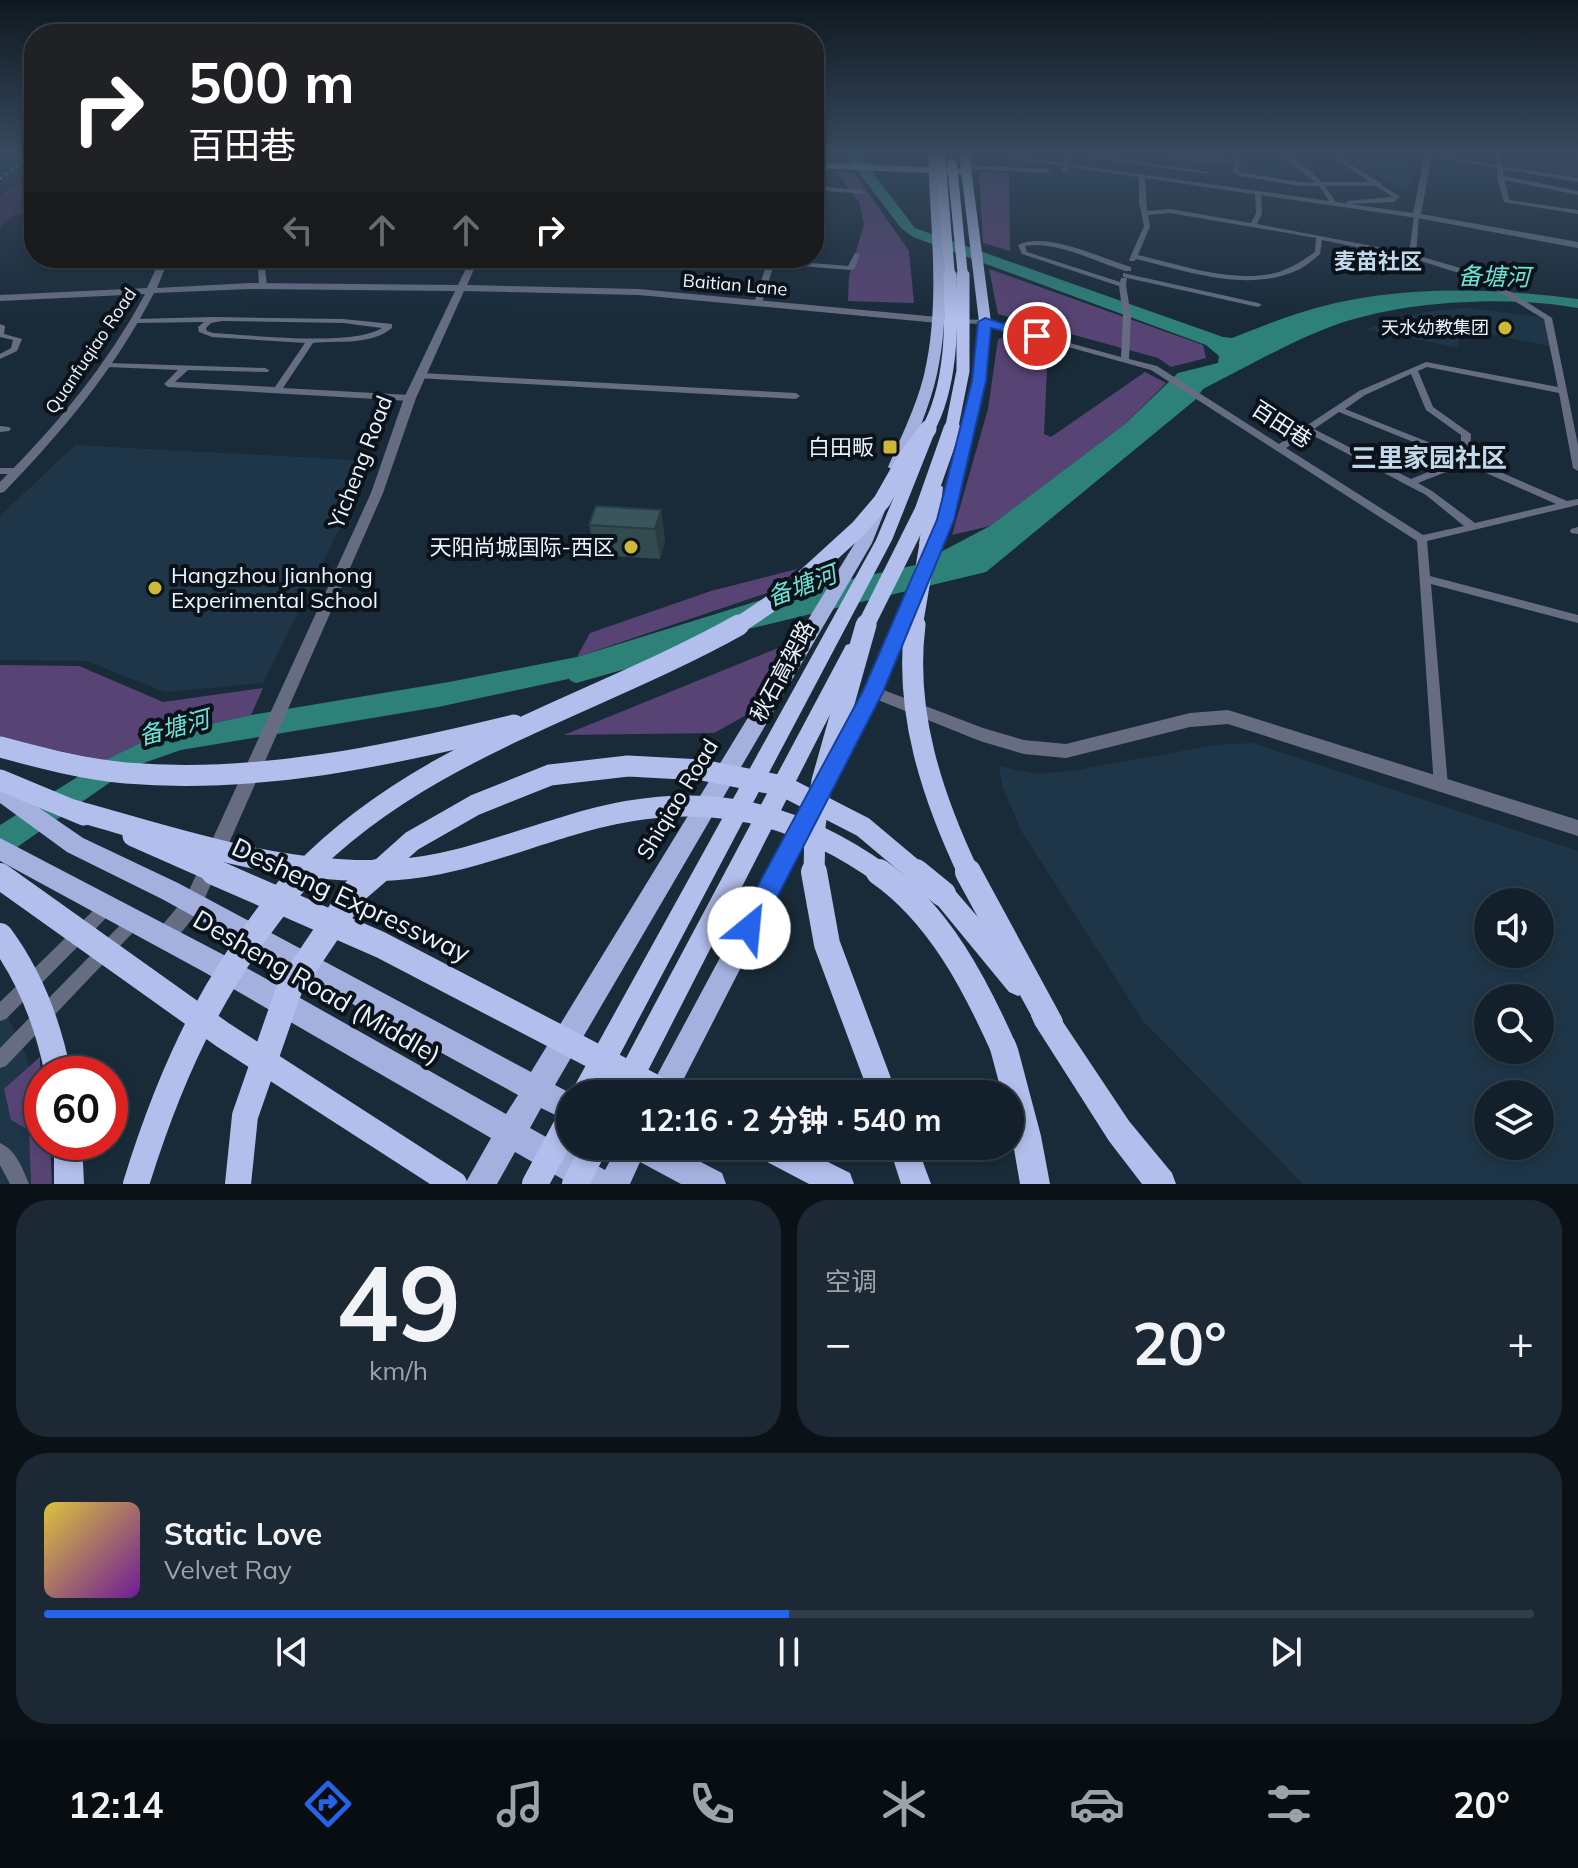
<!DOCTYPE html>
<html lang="zh">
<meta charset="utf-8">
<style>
:root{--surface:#13202b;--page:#1c2833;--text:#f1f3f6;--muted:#9da3a9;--line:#323e47;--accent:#2563eb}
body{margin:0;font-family:Mulish,"Noto Sans SC",sans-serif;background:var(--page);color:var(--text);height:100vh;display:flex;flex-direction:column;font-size:30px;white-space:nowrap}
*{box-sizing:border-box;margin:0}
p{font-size:26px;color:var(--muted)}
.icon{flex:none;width:44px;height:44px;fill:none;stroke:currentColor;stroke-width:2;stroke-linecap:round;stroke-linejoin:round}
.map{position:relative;height:1184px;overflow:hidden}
.side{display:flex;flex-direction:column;gap:16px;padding:16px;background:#0a1218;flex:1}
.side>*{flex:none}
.banner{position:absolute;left:24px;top:24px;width:800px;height:244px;border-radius:32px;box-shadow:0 4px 12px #0003,0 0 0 2px var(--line);background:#202124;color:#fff;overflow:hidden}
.tools{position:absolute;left:1474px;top:888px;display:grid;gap:16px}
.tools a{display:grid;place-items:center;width:80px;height:80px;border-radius:50%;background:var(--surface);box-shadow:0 4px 12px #0003,0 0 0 2px var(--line);font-size:40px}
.speed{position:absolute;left:24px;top:1056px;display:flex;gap:16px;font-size:40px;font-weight:700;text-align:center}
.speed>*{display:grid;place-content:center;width:104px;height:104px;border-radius:50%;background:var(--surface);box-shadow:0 4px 12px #0003,0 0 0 2px var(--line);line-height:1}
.speed .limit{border:12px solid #d22;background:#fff;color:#111}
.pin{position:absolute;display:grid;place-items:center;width:68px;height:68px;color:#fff;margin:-34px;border:4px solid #fff;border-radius:50%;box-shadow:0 2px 8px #0007}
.me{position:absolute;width:88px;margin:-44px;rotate:28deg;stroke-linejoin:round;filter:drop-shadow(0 0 6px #0008)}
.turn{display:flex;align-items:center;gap:28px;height:168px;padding:0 32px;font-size:36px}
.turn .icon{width:104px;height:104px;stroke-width:2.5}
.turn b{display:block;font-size:56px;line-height:68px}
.lanes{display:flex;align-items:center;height:76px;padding:0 32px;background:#0003;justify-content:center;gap:40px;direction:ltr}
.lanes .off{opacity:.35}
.big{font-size:60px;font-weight:700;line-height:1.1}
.side .card{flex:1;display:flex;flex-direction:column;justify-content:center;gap:12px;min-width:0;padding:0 28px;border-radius:32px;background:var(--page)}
.side .dial{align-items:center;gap:0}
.dial b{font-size:104px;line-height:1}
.song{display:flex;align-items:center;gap:24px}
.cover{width:96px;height:96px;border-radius:12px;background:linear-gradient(135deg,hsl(50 70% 55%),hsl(280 70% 35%))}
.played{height:8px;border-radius:4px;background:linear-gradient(90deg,var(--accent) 50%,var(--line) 50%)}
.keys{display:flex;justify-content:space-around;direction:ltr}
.heat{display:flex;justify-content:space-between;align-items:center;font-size:44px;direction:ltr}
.side .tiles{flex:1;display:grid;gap:16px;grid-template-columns:1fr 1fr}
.card:last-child{grid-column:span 2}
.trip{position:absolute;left:556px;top:1080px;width:468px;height:80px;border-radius:40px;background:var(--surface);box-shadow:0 4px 12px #0003,0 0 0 2px var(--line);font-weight:700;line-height:80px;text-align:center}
.tab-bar{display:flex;height:128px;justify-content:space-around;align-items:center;background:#080d11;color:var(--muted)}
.tab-bar .icon{width:56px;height:56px}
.tab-bar .current{color:var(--accent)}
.tab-bar b{font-size:36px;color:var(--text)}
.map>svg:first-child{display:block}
</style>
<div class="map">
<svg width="1578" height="1184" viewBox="0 0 1578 1184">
<rect width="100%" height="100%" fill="#192b39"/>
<g fill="#1e3648" fill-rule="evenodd">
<polygon points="1344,157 1414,169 1409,193 1352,163"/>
<polygon points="1467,308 1548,318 1554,347 1458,328 1459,348 1366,329 1424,312"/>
<polygon points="75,445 373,461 263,683 165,692 86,661 0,660 0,516"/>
<path d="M1253,743l325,108v333h-275l-160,-163 -121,-189 -19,-44 -4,-22 37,8 41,-4 138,-25zM1540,902v52h-52v-52zM1540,998v52h-52v-52zM1540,1094v52h-52v-52z"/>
<polygon points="0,1000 26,1055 41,1112 46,1184 0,1184"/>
</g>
<g fill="#3f3055">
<polygon points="1504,155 1578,167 1578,178 1505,166"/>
<polygon points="34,170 34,213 15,215 0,227 0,196"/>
</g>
<g fill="#584474">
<polygon points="835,171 854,173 909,251 914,303 848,301 849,276 864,224 859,202"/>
<polygon points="979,173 1009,173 1010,251 983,243"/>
<polygon points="989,269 1203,345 1206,358 1171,367 1158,358 998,314"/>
<polygon points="1013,334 1048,347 1044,434 1051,437 1145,372 1166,383 1125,424 990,526 952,535 988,409 998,339"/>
<polygon points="797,569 773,591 577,657 590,633 711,591"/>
<polygon points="793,642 750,713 714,733 564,735"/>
<polygon points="0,665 79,666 163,702 263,688 251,715 153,737 105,760 0,739"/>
<polygon points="40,1057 42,1142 50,1142 52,1184 31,1184 29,1130 11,1120 4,1089"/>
</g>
<path fill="#2e8179" d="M844,153h14l57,75 308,109 9,1c21,-8 42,-17 64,-24 91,-30 188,-27 282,-15v9c-72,-13 -180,-7 -248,19 -43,16 -85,41 -127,62l-8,11 -209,172 -242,58 -162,46 -144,31 -257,43 -49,17 -132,92v-34l105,-65 48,-23 98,-22 198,-33 128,-25 197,-61 142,-31 74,-39 135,-102 53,-51 40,-10 1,-7 -13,-11 -293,-108 -12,-9z"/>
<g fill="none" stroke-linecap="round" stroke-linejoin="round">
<polygon fill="#2e8179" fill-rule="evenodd" points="667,646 672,648 674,652 672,656 576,683 571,681 568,677 571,673 576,671"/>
<g fill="#666d83" fill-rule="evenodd">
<polygon points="1069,153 1082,153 1209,172 1206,174 1074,155 1068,165 1068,172 1063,173 1062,165"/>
<path d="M1135,153h16l55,6 2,-3 27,4 1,-7h6l-3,18 5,2 56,9h15l-39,-29c17,0 34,18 46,29h48l-43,-29h6l46,29 3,1v2l18,12 -6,5 -45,2 -3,-2 1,-1 46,-4 -17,-11h-51l12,18 -3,2 -2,-1 -13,-19h-19l-60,-10 -7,-4 1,-9 -24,-3 -2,3z"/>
<polygon points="1413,153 1425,153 1496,165 1494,153 1500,153 1502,166 1578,178 1578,182 1503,169 1504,176 1578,191 1578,195 1505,180 1509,200 1578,210 1578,214 1504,202 1497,177 1497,168"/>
<polygon points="1556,153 1578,154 1578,158"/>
<path d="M1142,175l3,2 2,34 23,-2 81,14 5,-10 -1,-20 3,-2 3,2 1,20 -5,11 152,29 5,-37 5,-1 -3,40 68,20 68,43 26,127v26l-5,-3 -14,-75 -132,-26 -9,4 15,36 38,27 -1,25 97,42 11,-2v6l-151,36 3,35 148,39v8l-147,-39 17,202 -2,4 -5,2 -5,-2 -2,-4 -17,-245 -266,-171 -166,-46 -30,-1 -4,-2 4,-2 30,1 136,37 2,-41 -4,-30 -97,-32 -4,-9c28,-14 83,13 113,22v4h-6c-28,-9 -71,-31 -100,-25l2,6 93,30 1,-4h6l-1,7 5,31 -2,43 28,7 122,78 80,-53 67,-29 132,25 -14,-68 -66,-40 -67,-21 -89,-18 -2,14c-6,5 -13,11 -20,15 -51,25 -113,2 -164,-10l-2,2h-4l-1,-1 15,-34 -5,-24v-25zM1170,213l146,25 -1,14c-13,9 -25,17 -40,21 -44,10 -94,-8 -137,-18l12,-29 -2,-11zM1411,374l15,36 35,25v20l-116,-46 20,-14zM1339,412l114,46 5,2 -47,19 -97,-50zM1308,433l118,62 38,31 -41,9 -137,-87zM1466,464l90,40 -81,19 -43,-32 -14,-8z"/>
<polygon points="814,186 862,190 865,192 862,194 814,190"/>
<polygon points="855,253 860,254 855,268 851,270 774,264 762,303 758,305 754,303 767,263 729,260 726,258 775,258 775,260 848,266"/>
<polygon points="238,258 254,259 262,264 270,259 270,258 279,259 265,268 267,286 263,288 259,286 258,268 252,263"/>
<polygon points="1123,273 1258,303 1262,305 1258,307 1123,277"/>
<path d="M213,317l130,2 49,5v4c-22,18 -53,12 -79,15l-30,45 127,7 4,3 -4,3 -242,-14 -4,-3 14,-14 -71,-3 -4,-2 4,-2 158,5 4,2 -1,2 -80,-2 -13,12 100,5 30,-44 -93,-6 -13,-5 -1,-5 6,-5 -68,1 -4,-2 4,-2zM222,321l121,2 39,5c-30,19 -131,7 -169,5l-6,-2 -1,-3 5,-5z"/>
<polygon points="0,324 5,326 4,334 22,339 17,351 0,359 0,354 11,348 13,340 0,337"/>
<polygon points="420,373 796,393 800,396 796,399 417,378 417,374"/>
<polygon points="0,426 9,427 11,429 9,431 0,432"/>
<polygon points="0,468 19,468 24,471 19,474 0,474"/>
<polygon points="1578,527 1578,534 1571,533 1570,531 1571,529"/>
<polygon points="108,899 113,901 115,906 113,911 6,1019 0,1021 0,1002 103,901"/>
<polygon points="135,913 140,915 142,920 140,925 6,1066 0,1068 0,1048 130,915"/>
<path d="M0,1143c16,7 23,26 29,41h-19l-10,-19z"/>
</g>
<g fill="#666d83" fill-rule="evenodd">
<polygon points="975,153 992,153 1413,213 1425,153 1432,153 1421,214 1578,242 1578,248 1417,218"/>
<polygon points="964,165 1047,169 1051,171 1047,173 967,169 964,169"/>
<path d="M161,258h8l-12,30 93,-5 208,2 13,-27h8l-12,27 172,4 299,28 5,3 -5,3 -299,-28 -175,-4 -48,107 -33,95 -183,416 -28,35 -7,3 -7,-3 -3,-7 3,-7 28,-33 185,-404 33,-95 51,-107 -205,-2 -96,4c-39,76 -91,138 -150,199l-4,1v-11c57,-57 107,-117 145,-188l-145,7v-6l147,-7z"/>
<polygon points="873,686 983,728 1024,740 1066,744 1190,713 1228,710 1578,820 1578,836 1228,724 1190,727 1066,758 1024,754 980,741 868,696 865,692 868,688"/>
</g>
<polygon fill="#8993b7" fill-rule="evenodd" points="814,162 968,169 972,172 968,175 814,168"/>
<g fill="#a4b1df" fill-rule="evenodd">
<path d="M928,153h10c3,73 15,149 -1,221 -7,32 -21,63 -33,93l-8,5 -8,-5c13,-30 28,-60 36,-92 17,-72 6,-149 4,-222z"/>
<polygon points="959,153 969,153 991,322 986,381 954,520 937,563 928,569 919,563 938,520 972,381 979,322"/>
<polygon points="878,503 886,508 872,543 555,1085 572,1094 570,1094 570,1122 541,1108 530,1128 605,1170 618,1146 670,1146 722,1173 726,1184 681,1184 640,1162 630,1184 571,1184 515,1152 497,1184 465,1184 491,1138 204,972 0,861 0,838 222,954 506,1114 518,1095 162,899 67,852 0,803 0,781 83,838 178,883 531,1072 855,543 870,508"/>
<polygon points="917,585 926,591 883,692 838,780 830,782 822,780 819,773 822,766 864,691 908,591"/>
<polygon points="807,807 815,810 818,817 676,1094 647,1094 799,810"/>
</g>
<g fill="#b2beec" fill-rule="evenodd">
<polygon points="928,428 935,432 892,540 599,1094 570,1094 876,540 921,432"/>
<polygon points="935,482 943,487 937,544 928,550 919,544 927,487"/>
<polygon points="853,643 860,645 863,650 636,1094 607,1094 846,645"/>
<polygon points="943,883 951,886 1027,974 1031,983 1027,992 1018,996 1009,992 935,902 931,894 935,886"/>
<polygon points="1044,1003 1053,1007 1129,1121 1172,1173 1176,1184 1142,1184 1109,1141 1035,1025 1031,1016 1035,1007"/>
<polygon points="1004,1035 1014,1039 1018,1049 1041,1136 1050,1184 1020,1184 1010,1126 1010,1094 1002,1094 990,1049 994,1039"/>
<polygon points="54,1142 82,1142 84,1184 54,1184"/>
<polygon points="752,1146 796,1146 850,1173 854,1184 809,1184 756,1156"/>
<polygon points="889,1146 917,1146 931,1184 901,1184"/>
</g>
<polyline stroke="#c3d0da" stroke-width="2" stroke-dasharray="2 5" stroke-linecap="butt" points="0,179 34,153"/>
<g stroke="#b2beec" stroke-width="10">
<polyline points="940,153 950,277"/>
<polyline points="952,164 963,277"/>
</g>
<g stroke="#b2beec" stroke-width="13">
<path d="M927,431c25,-44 25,-106 23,-156"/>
<polyline points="951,431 963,371 963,275"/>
</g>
<g stroke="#b2beec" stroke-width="17">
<polyline points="736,627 791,590 859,528 882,501 907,457 928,429"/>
<polyline points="865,627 923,511 952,429"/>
<polyline points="914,627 928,544"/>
</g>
<g stroke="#b2beec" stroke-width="21">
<path d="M915,625c-11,87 17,171 54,249"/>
<path d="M0,747c41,11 83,22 126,26 132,11 261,-17 388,-48"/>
<polyline points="0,780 84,815"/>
<path d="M73,810c104,29 210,66 319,60 61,-3 118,-27 176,-44 117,-37 213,-24 314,48"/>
<polyline points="133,836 219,874"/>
<path d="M301,874c120,-125 291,-167 438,-249"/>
<polyline points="375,874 412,841 475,805 550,775 628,766 702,770 783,786 863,827 919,874"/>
<polyline points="814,874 815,826 822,781 866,625"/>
</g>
<g stroke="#b2beec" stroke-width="26">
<polyline points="214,872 381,945 667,1094"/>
<polyline points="814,872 827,944 883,1094"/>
<path d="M879,872c60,42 96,112 125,177"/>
<polyline points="916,872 943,894"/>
<polyline points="968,872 1050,1023"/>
<polyline points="0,876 223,1035 454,1184"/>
<path d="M0,936c31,42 48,87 58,138"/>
<path d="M136,1184c38,-123 83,-214 167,-312"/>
<polyline points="238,1184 245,1116 290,987 355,891 377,872"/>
<polyline points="535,1184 570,1119"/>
<polyline points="575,1184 595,1146"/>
</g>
</g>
<g fill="#324a50">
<polygon points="1011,153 1046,153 1046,158"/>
<polygon points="661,510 665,540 660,559 596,555 589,525"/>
</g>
<polygon fill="#293c41" points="661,510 665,540 660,559 655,529"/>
<polygon fill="#3a565d" stroke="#293c41" stroke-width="2" points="596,506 661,510 655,529 589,525"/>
<linearGradient id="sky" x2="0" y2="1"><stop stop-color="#0e181f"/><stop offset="0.48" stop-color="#384a5f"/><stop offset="1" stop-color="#384a5f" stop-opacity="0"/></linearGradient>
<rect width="1578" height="318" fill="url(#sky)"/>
<polygon fill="#2563eb" stroke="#184099" stroke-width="2" points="985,318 1044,336 1037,340 991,328 986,381 954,520 883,692 757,936 749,940 740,936 736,928 740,919 863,691 937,520 972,381 978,322"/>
<g fill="#cfb837" stroke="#0b1219" stroke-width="3">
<circle cx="1505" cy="328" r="8"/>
<rect x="882" y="439" width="16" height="16" rx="4"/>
<circle cx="631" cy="547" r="8"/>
<circle cx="155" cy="588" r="8"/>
</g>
<g text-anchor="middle" stroke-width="8" stroke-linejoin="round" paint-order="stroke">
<g font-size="18" fill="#eaf5ff" stroke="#0b1219">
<text transform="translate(735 285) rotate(5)" y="6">Baitian Lane</text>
<text transform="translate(91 351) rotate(-56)" y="6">Quanfuqiao Road</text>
</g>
<g font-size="18" fill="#eaf5ff" stroke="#0b1219" text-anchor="end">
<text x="1489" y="334">天水幼教集团</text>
</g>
<g font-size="22" font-weight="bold" fill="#c2d8eb" stroke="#0b1219">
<text x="1378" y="269">麦苗社区</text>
</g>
<g font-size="22" fill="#eaf5ff" stroke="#0b1219">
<text transform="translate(1282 424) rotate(33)" y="8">百田巷</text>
<text transform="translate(360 462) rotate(-69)" y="8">Yicheng Road</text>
<text transform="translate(782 671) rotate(-62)" y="8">秋石高架路</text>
<text transform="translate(677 799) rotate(-59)" y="8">Shiqiao Road</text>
</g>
<g font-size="22" fill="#eaf5ff" stroke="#0b1219" text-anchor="end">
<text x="874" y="455">白田畈</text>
<text x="615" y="555">天阳尚城国际-西区</text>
<text x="171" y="583" text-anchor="start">Hangzhou Jianhong<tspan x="171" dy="25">Experimental School</tspan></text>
</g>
<g font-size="24" font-style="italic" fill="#6be3d6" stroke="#0b1219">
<text transform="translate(1494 277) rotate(1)" y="8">备塘河</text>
<text transform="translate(802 586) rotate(-21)" y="8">备塘河</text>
<text transform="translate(174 728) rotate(-15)" y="8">备塘河</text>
</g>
<g font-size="26" font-weight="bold" fill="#c2d8eb" stroke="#0b1219">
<text x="1429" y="467">三里家园社区</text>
</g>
<g font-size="26" fill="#eaf5ff" stroke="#0b1219">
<text transform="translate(351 900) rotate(25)" y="9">Desheng Expressway</text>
<text transform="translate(317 987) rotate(30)" y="9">Desheng Road (Middle)</text>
</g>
</g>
</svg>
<div class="tools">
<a><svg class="icon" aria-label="sound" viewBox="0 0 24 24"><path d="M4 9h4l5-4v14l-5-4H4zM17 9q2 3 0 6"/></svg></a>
<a><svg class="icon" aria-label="search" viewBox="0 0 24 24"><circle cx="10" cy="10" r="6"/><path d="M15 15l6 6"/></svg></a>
<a><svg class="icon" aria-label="layers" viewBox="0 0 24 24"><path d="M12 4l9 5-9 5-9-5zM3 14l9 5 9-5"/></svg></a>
</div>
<div class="speed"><div class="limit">60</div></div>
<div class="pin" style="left:1037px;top:336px;background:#d93025"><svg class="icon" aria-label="arrive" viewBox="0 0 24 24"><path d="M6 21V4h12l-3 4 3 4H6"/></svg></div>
<svg class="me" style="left:749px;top:928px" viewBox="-20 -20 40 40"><circle r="19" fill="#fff"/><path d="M0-13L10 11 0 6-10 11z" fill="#2563eb"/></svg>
<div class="trip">12:16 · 2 分钟 · 540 m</div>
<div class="banner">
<div class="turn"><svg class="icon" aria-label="right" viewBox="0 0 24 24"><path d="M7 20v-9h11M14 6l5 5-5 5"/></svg><div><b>500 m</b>百田巷</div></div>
<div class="lanes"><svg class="icon off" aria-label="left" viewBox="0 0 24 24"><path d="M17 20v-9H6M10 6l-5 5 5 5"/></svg><svg class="icon off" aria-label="ahead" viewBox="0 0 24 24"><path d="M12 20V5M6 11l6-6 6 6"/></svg><svg class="icon off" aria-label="ahead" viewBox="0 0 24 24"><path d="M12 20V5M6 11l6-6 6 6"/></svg><svg class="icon" aria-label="right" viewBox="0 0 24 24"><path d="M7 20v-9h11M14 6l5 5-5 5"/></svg></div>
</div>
</div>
<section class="side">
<div class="tiles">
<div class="card dial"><b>49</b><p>km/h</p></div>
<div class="card"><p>空调</p>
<div class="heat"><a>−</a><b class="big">20°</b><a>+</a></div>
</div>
<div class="card">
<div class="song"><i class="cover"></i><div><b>Static Love</b><p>Velvet Ray</p></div></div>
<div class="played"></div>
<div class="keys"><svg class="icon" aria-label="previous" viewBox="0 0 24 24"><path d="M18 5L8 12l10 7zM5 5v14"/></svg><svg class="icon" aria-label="pause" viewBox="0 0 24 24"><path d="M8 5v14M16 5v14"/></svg><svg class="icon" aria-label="next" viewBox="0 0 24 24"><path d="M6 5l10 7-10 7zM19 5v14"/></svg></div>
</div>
</div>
</section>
<nav class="tab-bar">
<b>12:14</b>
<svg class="icon current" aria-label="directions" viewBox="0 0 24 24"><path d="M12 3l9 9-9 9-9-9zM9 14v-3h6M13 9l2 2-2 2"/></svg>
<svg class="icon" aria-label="music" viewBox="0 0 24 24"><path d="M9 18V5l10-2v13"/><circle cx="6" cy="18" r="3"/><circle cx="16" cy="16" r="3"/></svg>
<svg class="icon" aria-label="phone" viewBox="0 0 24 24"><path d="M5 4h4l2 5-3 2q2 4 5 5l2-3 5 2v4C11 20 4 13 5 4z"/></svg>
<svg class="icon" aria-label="climate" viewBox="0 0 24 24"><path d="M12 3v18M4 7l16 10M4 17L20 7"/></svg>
<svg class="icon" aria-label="car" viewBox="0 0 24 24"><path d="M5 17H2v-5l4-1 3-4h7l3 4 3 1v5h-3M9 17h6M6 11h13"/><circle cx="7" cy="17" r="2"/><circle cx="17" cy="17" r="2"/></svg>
<svg class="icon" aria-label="filters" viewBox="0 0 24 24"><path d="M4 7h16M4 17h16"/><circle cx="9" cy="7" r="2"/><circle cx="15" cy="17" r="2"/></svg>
<b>20°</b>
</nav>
